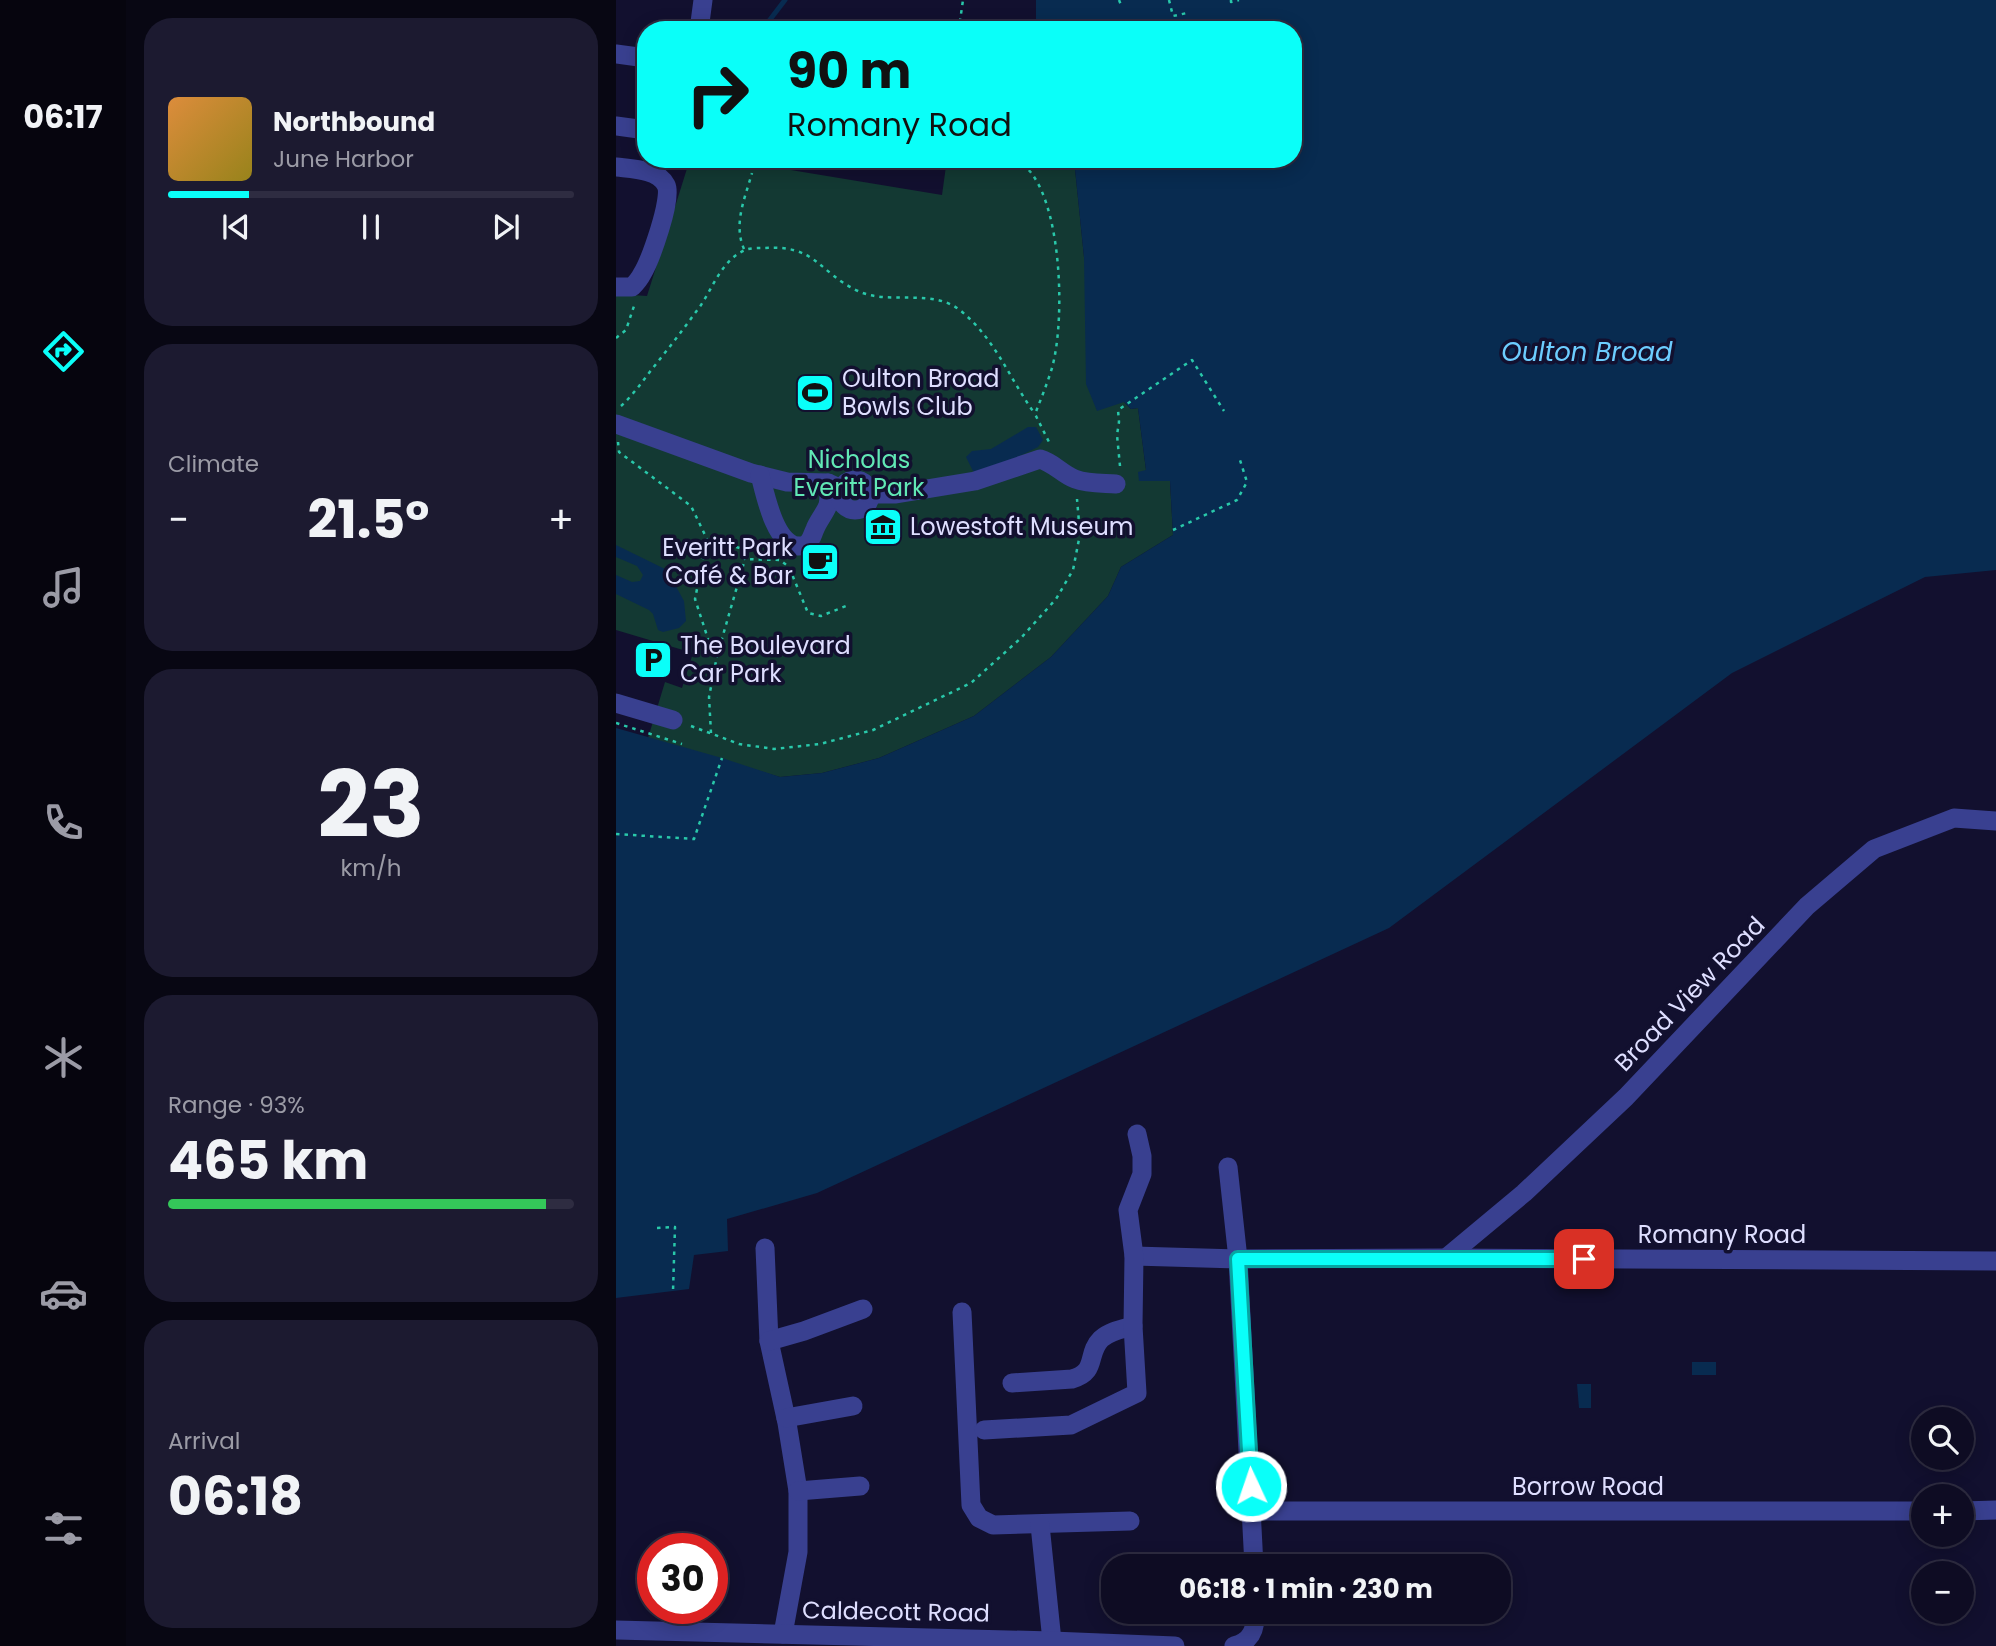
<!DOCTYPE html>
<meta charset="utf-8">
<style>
:root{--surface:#0e0c23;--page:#1c1a30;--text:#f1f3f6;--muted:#9b9ba6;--line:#2e2c41;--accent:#0afff9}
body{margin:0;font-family:Poppins,sans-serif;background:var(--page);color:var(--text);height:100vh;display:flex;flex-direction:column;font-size:26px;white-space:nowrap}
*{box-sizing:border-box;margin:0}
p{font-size:23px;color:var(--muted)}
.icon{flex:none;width:38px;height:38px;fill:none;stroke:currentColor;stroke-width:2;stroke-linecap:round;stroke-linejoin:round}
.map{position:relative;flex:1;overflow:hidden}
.side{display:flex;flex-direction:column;gap:18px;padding:18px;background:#080713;width:490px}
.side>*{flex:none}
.guide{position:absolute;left:21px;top:21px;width:665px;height:147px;border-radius:28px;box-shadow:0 4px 18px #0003,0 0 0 2px var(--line);background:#0afff9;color:#111;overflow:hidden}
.buttons{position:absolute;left:1295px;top:1407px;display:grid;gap:14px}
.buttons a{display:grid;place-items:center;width:63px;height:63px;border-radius:50%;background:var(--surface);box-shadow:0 4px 18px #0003,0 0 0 2px var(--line);font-size:35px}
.speed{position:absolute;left:21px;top:1533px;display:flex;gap:14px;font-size:35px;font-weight:700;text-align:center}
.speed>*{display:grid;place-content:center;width:91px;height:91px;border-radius:50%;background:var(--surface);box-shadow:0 4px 18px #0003,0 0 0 2px var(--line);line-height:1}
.speed .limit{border:10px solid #d22;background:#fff;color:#111}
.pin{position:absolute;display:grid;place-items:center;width:60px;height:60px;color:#fff;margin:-30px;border-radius:14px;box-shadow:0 4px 10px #0006}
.me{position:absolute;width:77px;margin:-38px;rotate:357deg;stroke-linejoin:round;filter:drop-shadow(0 0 5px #0008)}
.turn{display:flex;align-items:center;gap:24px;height:147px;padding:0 35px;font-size:32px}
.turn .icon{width:91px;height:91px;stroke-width:2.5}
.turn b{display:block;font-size:49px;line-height:60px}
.big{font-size:52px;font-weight:700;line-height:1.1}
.side .tile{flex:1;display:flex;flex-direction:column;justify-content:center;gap:10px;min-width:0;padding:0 24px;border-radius:28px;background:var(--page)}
.side .dial{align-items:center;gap:0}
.dial b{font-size:91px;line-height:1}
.song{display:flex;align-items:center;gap:21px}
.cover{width:84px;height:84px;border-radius:10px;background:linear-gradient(135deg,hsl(30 70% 55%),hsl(50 70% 35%))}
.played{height:7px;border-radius:4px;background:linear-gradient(90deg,var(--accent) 20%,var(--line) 20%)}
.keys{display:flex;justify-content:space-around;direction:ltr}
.heat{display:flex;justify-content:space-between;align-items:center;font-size:38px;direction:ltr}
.charge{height:10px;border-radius:5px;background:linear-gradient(90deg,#34c759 93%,var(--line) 0)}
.trip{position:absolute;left:485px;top:1554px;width:410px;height:70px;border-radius:28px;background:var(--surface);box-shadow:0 4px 18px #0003,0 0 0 2px var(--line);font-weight:700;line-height:70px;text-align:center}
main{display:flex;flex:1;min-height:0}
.dock{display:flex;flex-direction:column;width:126px;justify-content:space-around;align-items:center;background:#06050e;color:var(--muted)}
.dock .icon{width:49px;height:49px}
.dock .current{color:var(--accent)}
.dock b{font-size:32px;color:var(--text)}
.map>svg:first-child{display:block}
</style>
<main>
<nav class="dock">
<b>06:17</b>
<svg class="icon current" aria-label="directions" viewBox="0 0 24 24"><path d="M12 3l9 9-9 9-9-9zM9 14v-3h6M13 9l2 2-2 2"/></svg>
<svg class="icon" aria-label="music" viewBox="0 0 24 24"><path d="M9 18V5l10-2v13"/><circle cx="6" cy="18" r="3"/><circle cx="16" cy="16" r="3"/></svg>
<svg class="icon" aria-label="phone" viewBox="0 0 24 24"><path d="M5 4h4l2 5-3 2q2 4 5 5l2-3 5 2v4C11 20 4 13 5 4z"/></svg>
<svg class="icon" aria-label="climate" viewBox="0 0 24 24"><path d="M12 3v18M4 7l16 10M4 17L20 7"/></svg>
<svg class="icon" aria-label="car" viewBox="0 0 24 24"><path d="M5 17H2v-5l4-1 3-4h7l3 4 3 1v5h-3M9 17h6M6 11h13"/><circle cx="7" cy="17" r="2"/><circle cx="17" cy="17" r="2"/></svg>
<svg class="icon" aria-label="filters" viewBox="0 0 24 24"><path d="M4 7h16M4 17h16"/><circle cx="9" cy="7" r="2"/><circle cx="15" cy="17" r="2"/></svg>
</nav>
<section class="side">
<div class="tile">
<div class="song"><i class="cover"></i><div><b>Northbound</b><p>June Harbor</p></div></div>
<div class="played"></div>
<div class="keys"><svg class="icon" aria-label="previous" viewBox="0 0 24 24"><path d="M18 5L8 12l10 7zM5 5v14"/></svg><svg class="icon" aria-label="pause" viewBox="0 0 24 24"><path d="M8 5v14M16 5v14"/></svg><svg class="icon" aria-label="next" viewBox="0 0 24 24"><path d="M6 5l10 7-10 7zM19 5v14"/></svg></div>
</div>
<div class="tile"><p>Climate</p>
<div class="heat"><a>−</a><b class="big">21.5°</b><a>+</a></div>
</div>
<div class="tile dial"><b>23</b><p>km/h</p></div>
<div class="tile"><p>Range · 93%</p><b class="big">465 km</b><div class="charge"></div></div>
<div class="tile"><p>Arrival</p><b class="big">06:18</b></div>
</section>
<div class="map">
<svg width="1380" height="1646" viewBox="0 0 1380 1646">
<rect width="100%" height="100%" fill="#12102f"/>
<polygon fill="#133933" points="74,159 109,159 326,195 331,159 458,159 468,257 508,402 515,409 522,408 530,470 524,481 554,481 557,535 505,567 492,596 435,657 358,716 263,758 206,773 164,777 32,738 49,682 66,688 77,653 0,630 0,294 31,296"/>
<g fill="#082b50">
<polygon points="420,0 1380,0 1380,570 1309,577 1116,673 773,928 201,1193 111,1219 112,1251 78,1255 73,1289 0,1298 0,728 106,758 164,777 206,773 263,758 358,716 435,657 492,596 505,567 557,535 554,481 523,481 522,472 530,470 522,408 515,409 508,402 481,411 470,384 468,257 458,159 677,159 677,30 420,30"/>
<polygon points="412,427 420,427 427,440 422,447 363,476 357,471 350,457 356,451 375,449"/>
<polygon points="0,545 51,570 68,601 70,621 63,628 47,632 42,630 37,614 33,610 0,594 0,575 16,582 24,581 27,575 21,566 0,557"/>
<rect x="1076" y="1362" width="24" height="13"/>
<polygon points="961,1384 975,1384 975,1408 963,1408"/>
</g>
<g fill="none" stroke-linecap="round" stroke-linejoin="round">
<polyline stroke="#082b50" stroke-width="5" points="146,30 169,0"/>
<g stroke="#29c8aa" stroke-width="2.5" stroke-dasharray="3.5 5" stroke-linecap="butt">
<polyline points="503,0 505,5"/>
<polyline points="553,0 557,16 571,13"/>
<polyline points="615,0 615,2 623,0"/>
<polyline points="341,30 344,21 347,0"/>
<path d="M400,159c5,5 12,9 16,15 30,40 33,147 20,194 -5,16 -11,31 -17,46l14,28"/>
<polyline points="61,169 64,159"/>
<path d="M128,249c-11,-25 1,-51 8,-76"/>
<polyline points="0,338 10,330 19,303"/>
<path d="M5,406c12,-11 21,-24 31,-37 17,-21 33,-42 49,-64 12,-18 21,-44 42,-54 5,-3 14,-3 21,-3 52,-4 55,25 94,43 32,15 74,-4 103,20 35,29 48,67 74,103"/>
<polyline points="2,442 3,452 75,506 91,539"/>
<polyline points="504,466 501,435 503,422 502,410 576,360 608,411"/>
<polyline points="557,530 621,500 631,482 623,457"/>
<polyline points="101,656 95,648 79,599 91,539 131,550 129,559 164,560 173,567 192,613 205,616 230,606"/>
<polyline points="0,723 66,744"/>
<polyline points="75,726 123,744 158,749 204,744 257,730 355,683 405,638 440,599 457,570 464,534 461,499"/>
<polyline points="95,733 93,697 101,656 129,559"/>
<polyline points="0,834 78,839 106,758"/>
<polyline points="41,1228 59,1227 57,1291"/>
</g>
<g stroke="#394090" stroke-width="19">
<polyline points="83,30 87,0"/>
<polyline points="0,54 30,58"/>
<polyline points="0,126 30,130"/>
<path d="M0,167c16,2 42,2 50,18 7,13 -16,76 -24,89 -3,6 -6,9 -10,13h-16"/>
<polyline points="0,424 135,473 171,482 212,483 225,489"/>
<path d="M144,475c5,18 14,67 37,71 13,1 14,-8 18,-17 3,-8 10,-16 13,-24 2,-7 0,-16 0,-22"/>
<circle cx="239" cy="495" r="15"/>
<path d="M254,494h26l79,-13 65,-22c14,4 22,15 35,20 13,5 28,4 41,5"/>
<polyline points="0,703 57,720"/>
<polyline points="612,1167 622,1259 638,1566"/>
<polyline points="149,1248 153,1341 171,1423 182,1491 182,1552 167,1634"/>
<polyline points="518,1256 622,1259 830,1258 1380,1261"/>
<polyline points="830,1258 908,1193 1010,1097 1191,906 1258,849 1338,818 1380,821"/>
<polyline points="346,1312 355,1505 363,1518 377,1525 514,1521"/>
<polyline points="153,1341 188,1331 247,1309"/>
<path d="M396,1383l60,-4c26,-7 14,-25 29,-40 9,-8 21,-10 32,-13"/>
<polyline points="170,1418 237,1406"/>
<polyline points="368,1430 455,1425 521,1393 517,1326 518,1256 512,1210 526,1174 526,1156 521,1134"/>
<polyline points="182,1491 244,1486"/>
<polyline points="637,1511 1307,1511"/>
<polyline points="1346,1511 1380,1510"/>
<polyline points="424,1525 436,1641"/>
<polyline points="0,1630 436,1641 559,1646"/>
<path d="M618,1646c18,-5 22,-17 21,-34"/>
</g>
</g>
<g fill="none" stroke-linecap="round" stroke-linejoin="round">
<g stroke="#06a6a2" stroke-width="18">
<polyline id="route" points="635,1486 622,1259 968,1259"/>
</g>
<use href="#route" stroke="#0afff9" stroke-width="12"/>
</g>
<defs>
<g id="stadium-square" transform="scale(2.0125)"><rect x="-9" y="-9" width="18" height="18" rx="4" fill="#0afff9" stroke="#12102f"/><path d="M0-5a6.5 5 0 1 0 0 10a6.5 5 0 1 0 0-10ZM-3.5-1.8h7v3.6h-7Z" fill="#111"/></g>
<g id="museum-square" transform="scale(2.0125)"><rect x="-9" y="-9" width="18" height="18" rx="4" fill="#0afff9" stroke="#12102f"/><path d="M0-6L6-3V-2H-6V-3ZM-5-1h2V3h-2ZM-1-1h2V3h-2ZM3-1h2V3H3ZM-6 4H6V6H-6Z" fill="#111"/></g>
<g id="cafe-square" transform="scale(2.0125)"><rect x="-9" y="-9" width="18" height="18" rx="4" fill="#0afff9" stroke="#12102f"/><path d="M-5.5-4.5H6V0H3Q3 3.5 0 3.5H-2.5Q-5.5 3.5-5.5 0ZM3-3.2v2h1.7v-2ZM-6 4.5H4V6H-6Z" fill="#111"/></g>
<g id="parking-square" transform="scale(2.0125)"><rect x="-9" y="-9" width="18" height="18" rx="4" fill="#0afff9" stroke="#12102f"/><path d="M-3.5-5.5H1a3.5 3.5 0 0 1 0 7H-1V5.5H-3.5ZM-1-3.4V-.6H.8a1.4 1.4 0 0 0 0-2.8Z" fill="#111"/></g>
</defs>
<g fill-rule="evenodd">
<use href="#stadium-square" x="199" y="393"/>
<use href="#museum-square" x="267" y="527"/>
<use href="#cafe-square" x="204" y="562"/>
<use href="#parking-square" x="37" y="660"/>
</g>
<g text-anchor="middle" stroke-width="7" stroke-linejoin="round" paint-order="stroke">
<g font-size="24" fill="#dedeff" stroke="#12102f" text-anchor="start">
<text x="226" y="387">Oulton Broad<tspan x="226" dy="28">Bowls Club</tspan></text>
<text x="294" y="535">Lowestoft Museum</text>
<text x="177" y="556" text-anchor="end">Everitt Park<tspan x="177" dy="28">Café &amp; Bar</tspan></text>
<text x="64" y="654">The Boulevard<tspan x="64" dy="28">Car Park</tspan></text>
</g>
<g font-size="24" fill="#61e8b5" stroke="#12102f">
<text x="243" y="468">Nicholas<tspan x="243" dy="28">Everitt Park</tspan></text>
</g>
<g font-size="24" fill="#dedeff" stroke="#12102f">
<text transform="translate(1074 994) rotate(-46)" y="8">Broad View Road</text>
<text x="1106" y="1243">Romany Road</text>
<text x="972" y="1495">Borrow Road</text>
<text transform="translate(280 1612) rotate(1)" y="8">Caldecott Road</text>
</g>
<g font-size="26" font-style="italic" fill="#6ccdff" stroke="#12102f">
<text x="971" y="361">Oulton Broad</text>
</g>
</g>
</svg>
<div class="buttons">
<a><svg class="icon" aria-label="search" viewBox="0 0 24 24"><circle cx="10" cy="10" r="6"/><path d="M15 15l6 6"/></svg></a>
<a>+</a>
<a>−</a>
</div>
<div class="speed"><div class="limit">30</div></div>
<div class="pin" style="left:968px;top:1259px;background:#d93025"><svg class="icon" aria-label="arrive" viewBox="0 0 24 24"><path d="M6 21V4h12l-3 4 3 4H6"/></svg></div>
<svg class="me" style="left:635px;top:1486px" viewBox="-20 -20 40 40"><circle r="17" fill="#0afff9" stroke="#fff" stroke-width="3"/><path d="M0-11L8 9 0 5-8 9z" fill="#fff"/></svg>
<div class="trip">06:18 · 1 min · 230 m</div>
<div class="guide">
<div class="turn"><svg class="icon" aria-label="right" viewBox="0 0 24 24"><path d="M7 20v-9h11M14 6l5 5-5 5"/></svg><div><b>90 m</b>Romany Road</div></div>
</div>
</div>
</main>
